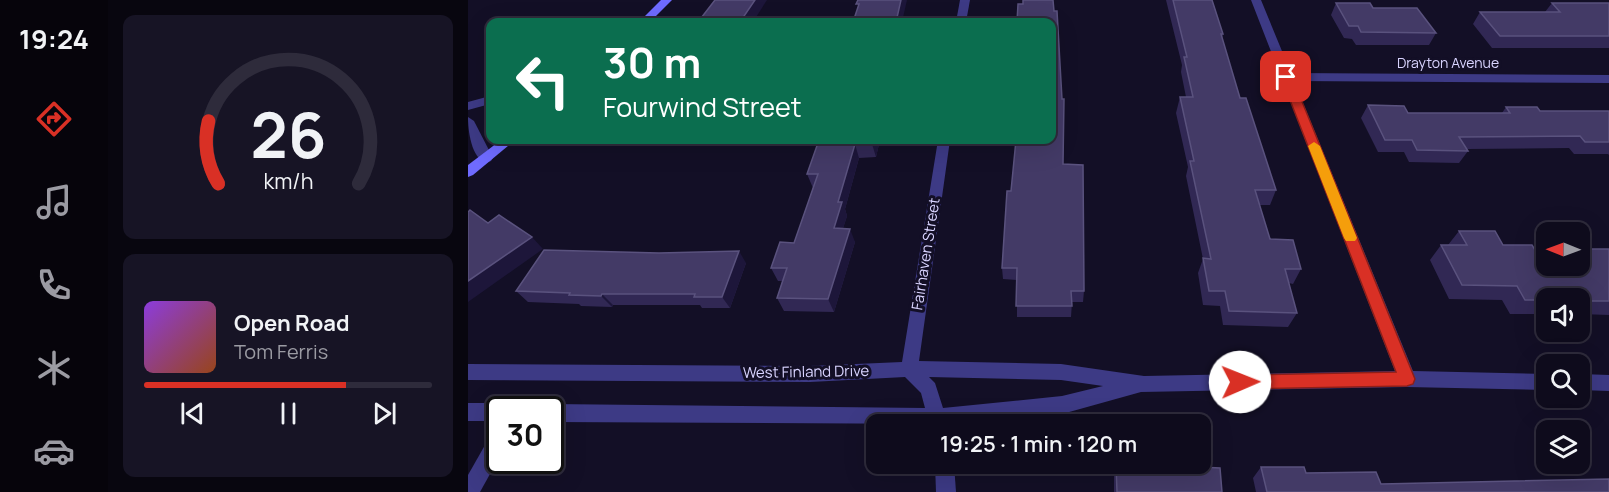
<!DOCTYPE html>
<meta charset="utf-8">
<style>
:root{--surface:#0e0b1c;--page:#171425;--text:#f1f3f6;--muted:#9b9ba3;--line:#2e2b3b;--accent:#d93025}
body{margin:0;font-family:Manrope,sans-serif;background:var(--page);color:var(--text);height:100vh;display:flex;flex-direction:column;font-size:22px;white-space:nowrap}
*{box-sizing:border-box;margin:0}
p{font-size:20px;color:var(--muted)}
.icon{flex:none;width:33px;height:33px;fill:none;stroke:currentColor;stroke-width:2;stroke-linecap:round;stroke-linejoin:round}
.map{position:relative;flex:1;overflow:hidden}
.drawer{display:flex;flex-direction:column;gap:15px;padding:15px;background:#08060f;width:360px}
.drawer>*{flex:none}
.hud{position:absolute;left:18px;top:18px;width:570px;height:126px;border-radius:12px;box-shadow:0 6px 24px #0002,0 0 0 2px var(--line);background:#0b6e4f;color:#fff;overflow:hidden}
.needle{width:39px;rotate:271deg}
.buttons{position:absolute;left:1068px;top:222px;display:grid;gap:12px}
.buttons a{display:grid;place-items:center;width:54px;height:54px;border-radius:12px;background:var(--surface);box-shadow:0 6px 24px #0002,0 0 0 2px var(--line);font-size:30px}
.speed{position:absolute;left:18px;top:396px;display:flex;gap:12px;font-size:30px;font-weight:700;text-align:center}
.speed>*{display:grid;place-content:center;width:78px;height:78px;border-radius:50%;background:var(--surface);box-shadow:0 6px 24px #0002,0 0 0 2px var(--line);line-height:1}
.speed .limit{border:3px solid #111;border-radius:9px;background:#fff;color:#111}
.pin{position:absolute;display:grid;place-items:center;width:51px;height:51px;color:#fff;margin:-26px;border-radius:12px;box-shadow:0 3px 9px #0006}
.me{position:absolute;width:66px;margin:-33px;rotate:89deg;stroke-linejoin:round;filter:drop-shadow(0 0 4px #0008)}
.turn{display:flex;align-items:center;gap:21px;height:126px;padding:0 18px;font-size:27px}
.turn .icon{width:78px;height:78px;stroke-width:2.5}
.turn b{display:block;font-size:42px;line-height:51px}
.drawer .tile{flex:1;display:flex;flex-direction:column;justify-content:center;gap:9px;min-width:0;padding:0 21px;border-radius:12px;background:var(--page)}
.drawer .dial{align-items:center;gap:0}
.dial svg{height:156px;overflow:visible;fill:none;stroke:var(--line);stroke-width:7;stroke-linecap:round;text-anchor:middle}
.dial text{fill:var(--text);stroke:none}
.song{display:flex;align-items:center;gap:18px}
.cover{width:72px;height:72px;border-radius:9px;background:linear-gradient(135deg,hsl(270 70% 55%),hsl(20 70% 35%))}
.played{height:6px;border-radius:3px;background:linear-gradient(90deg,var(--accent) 70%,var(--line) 70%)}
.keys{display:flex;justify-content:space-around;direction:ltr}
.trip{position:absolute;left:398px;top:414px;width:345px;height:60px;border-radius:12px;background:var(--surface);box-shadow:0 6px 24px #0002,0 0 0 2px var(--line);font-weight:600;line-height:60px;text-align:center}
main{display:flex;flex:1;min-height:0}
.tab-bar{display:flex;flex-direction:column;width:108px;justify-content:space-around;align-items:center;background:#06040b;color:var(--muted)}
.tab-bar .icon{width:42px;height:42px}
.tab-bar .active{color:var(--accent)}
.tab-bar b{font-size:27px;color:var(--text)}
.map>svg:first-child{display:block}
</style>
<main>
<nav class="tab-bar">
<b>19:24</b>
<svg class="icon active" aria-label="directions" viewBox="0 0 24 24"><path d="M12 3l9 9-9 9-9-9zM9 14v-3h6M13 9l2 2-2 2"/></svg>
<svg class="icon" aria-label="music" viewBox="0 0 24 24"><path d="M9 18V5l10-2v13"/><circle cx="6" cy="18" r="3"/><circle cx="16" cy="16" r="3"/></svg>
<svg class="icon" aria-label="phone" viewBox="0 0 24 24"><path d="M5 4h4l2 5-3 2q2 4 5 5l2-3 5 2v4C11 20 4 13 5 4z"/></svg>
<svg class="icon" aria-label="climate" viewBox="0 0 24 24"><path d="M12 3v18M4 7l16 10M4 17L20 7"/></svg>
<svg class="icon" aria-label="car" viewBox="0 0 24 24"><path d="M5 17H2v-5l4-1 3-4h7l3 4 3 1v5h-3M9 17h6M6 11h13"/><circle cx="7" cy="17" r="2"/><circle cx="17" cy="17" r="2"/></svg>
</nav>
<section class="drawer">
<div class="tile dial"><svg viewBox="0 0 100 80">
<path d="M14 69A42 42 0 1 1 86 69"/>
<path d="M14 69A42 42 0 0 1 9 37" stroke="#d93025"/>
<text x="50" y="56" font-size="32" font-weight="700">26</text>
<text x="50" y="72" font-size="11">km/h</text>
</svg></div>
<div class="tile">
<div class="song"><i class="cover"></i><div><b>Open Road</b><p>Tom Ferris</p></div></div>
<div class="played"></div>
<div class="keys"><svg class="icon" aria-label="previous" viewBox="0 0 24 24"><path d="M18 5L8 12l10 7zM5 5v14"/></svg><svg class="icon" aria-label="pause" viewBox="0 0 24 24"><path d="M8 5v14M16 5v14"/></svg><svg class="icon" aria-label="next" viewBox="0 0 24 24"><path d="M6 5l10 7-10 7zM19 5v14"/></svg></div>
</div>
</section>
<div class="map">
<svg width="1141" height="492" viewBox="0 0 1141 492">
<rect width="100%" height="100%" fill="#130f26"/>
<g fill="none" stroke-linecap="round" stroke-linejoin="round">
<g fill="#3d3a85" fill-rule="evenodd">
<polygon points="22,96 22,104 0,110 0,102"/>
<path d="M0,117l6,4 19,37 -2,3 -5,2c-15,-5 -18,-33 -18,-46z"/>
<polygon points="32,428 32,456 12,492 0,492 0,475 25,431"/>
<polygon points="467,464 486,464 488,492 468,492"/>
</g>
<g fill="#3d3a85" fill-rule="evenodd">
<polygon points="492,0 502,0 498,22 488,22"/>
<path d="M783,0h10l30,73 318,2v8l-315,-2 119,290 133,3v16l-139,-3 -266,5 -79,22 -112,10 -400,-2v-12h-8l8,-6 375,4 -4,-15 -16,-16 -95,5 -342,-2v-16l342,2 92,-4 36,-222h12l-31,221 142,3 83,12 251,-5zM461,377l132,3 42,6 -41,10 -119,12 -8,-25z"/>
<polygon points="1112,374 1141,375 1141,391 1112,390"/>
<polygon points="0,403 32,403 38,406 40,410 32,410 32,421 0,421"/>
</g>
<g fill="#6f6bff" fill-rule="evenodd">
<polygon points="193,0 204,0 182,22 171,22"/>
<polygon points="33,140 47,140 5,175 0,177 0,165"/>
</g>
</g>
<g fill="#312854">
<polygon points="698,0 744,0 755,34 754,38 772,98 808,190 802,205 791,205 802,239 833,269 825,284 821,283 829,313 820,327 755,325 752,306 735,305 730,273 735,259 718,176 720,167 708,113 712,97 718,97 713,72 714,65"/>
<polygon points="868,3 905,8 968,33 961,45 888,45 884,39 876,38 863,15"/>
<polygon points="1084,3 1141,3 1141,48 1024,48 1005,24 1012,12 1077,12"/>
<polygon points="550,4 595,164 616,291 615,302 604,302 603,317 549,317 549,280 535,279 534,268 543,191 584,140"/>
<polygon points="900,105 940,113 1034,113 1038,107 1072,111 1141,111 1141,155 1140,154 1106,154 1101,148 999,149 1000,151 991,163 941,162 936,152 910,152 893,118"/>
<polygon points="351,140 412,140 408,157 391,158 377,209 379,216 375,228 387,242 366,312 316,311 309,298 314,281 310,281 303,268 326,243 345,188 339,174"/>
<polygon points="991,231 1035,245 1067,250 1141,249 1141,315 1112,314 1112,298 1078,298 1078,314 1042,314 1034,300 981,299 962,260 973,245 980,245"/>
<polygon points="278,263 262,308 234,308 232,305 145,305 144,307 113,306 111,304 60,302 48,291"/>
<polygon points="648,464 754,492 646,492 646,471"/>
<polygon points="793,467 913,484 1141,492 788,492 785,478"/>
</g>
<g fill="#1d163a">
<polygon points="287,0 299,0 285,22 272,22"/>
<polygon points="433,0 439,0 434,22 428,22"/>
<polygon points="405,140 412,140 408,157 404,144"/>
<polygon points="387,144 391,158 377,209 379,216 371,241 366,228 370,202"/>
<polygon points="382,229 387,242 366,312 360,299"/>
<polygon points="64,237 75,249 0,302 0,281"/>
<polygon points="271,251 278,263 262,308 254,297"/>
<polygon points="134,294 145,305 144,307 133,296"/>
</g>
<g fill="#433a66" stroke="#5a527e" stroke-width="1.5">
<polygon points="247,0 287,0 272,22 230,22"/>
<polygon points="390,0 433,0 428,22 385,22 391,4 388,4"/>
<polygon points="555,0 585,0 586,11 589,11 594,99 596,99 595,164 615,165 616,291 603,291 604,306 548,306 549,268 534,268 539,191 543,191 548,140 584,140 584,22 549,22 550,4 555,4"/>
<polygon points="705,0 744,0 755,34 753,34 772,98 778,98 808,190 787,190 802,239 825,240 833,269 817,269 829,313 761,311 757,291 741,291 735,258 743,259 722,161 726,161 712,97 725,97 716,57 719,57"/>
<polygon points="868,3 902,3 905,8 949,8 968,33 893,32 890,26 881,26"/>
<polygon points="1084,3 1141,3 1141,36 1032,36 1012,12 1092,12"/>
<polygon points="900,105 936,106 940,113 1042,113 1038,107 1069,107 1072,111 1141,111 1141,142 1117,142 1112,136 991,137 1000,151 949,150 944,140 917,140"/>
<polygon points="351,140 405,140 404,144 387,144 370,202 374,202 366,228 382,229 360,299 309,298 319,268 303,268 312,242 326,243 350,174 339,174"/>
<polygon points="2,210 20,223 31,215 64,237 0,281 0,212"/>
<polygon points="991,231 1027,231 1035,245 1064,245 1067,250 1078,250 1078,266 1112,266 1112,249 1141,249 1141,301 1112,301 1112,298 1078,298 1078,300 1057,300 1049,286 994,285 973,245 999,245"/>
<polygon points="76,250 191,253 271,251 254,297 226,297 227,294 134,294 133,296 101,295 102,293 48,291"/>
<polygon points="648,464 669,464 752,468 754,492 649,492"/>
<polygon points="793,467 836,467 838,473 908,472 913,484 1141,479 1141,492 799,492"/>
</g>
<polygon fill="#d93025" stroke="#8d1f18" stroke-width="1.5" points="818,73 824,77 947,379 945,384 939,386 772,389 766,387 764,382 766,377 772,375 928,372 813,77"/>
<polygon fill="#f59e0b" points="846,142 852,146 889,238 887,241 878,241 876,238 840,146"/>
<g text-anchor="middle" stroke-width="6" stroke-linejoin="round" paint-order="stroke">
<g font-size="14" fill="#d9d4ff" stroke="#130f26">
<text x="980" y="68">Drayton Avenue</text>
</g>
<g font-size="15" fill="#d9d4ff" stroke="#130f26">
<text transform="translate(458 254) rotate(-81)" y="5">Fairhaven Street</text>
<text transform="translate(338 372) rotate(-1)" y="5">West Finland Drive</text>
</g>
</g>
</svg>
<div class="buttons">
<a><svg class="needle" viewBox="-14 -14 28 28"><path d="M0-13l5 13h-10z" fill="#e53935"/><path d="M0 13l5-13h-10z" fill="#9b9ba3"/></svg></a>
<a><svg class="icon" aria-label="sound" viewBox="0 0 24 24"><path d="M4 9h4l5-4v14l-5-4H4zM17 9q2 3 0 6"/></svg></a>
<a><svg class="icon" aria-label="search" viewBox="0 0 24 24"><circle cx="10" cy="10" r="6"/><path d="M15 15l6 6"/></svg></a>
<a><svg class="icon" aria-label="layers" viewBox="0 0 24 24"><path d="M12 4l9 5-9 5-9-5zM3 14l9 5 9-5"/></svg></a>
</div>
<div class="speed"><div class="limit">30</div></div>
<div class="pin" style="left:818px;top:77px;background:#d93025"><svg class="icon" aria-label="arrive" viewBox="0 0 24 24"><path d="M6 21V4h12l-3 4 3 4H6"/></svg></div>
<svg class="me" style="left:772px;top:382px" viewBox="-20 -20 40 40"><circle r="19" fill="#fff"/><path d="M0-13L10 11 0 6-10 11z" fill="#d93025"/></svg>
<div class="trip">19:25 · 1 min · 120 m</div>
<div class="hud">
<div class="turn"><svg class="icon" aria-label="left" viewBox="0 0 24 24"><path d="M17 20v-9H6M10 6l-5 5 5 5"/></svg><div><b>30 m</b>Fourwind Street</div></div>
</div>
</div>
</main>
